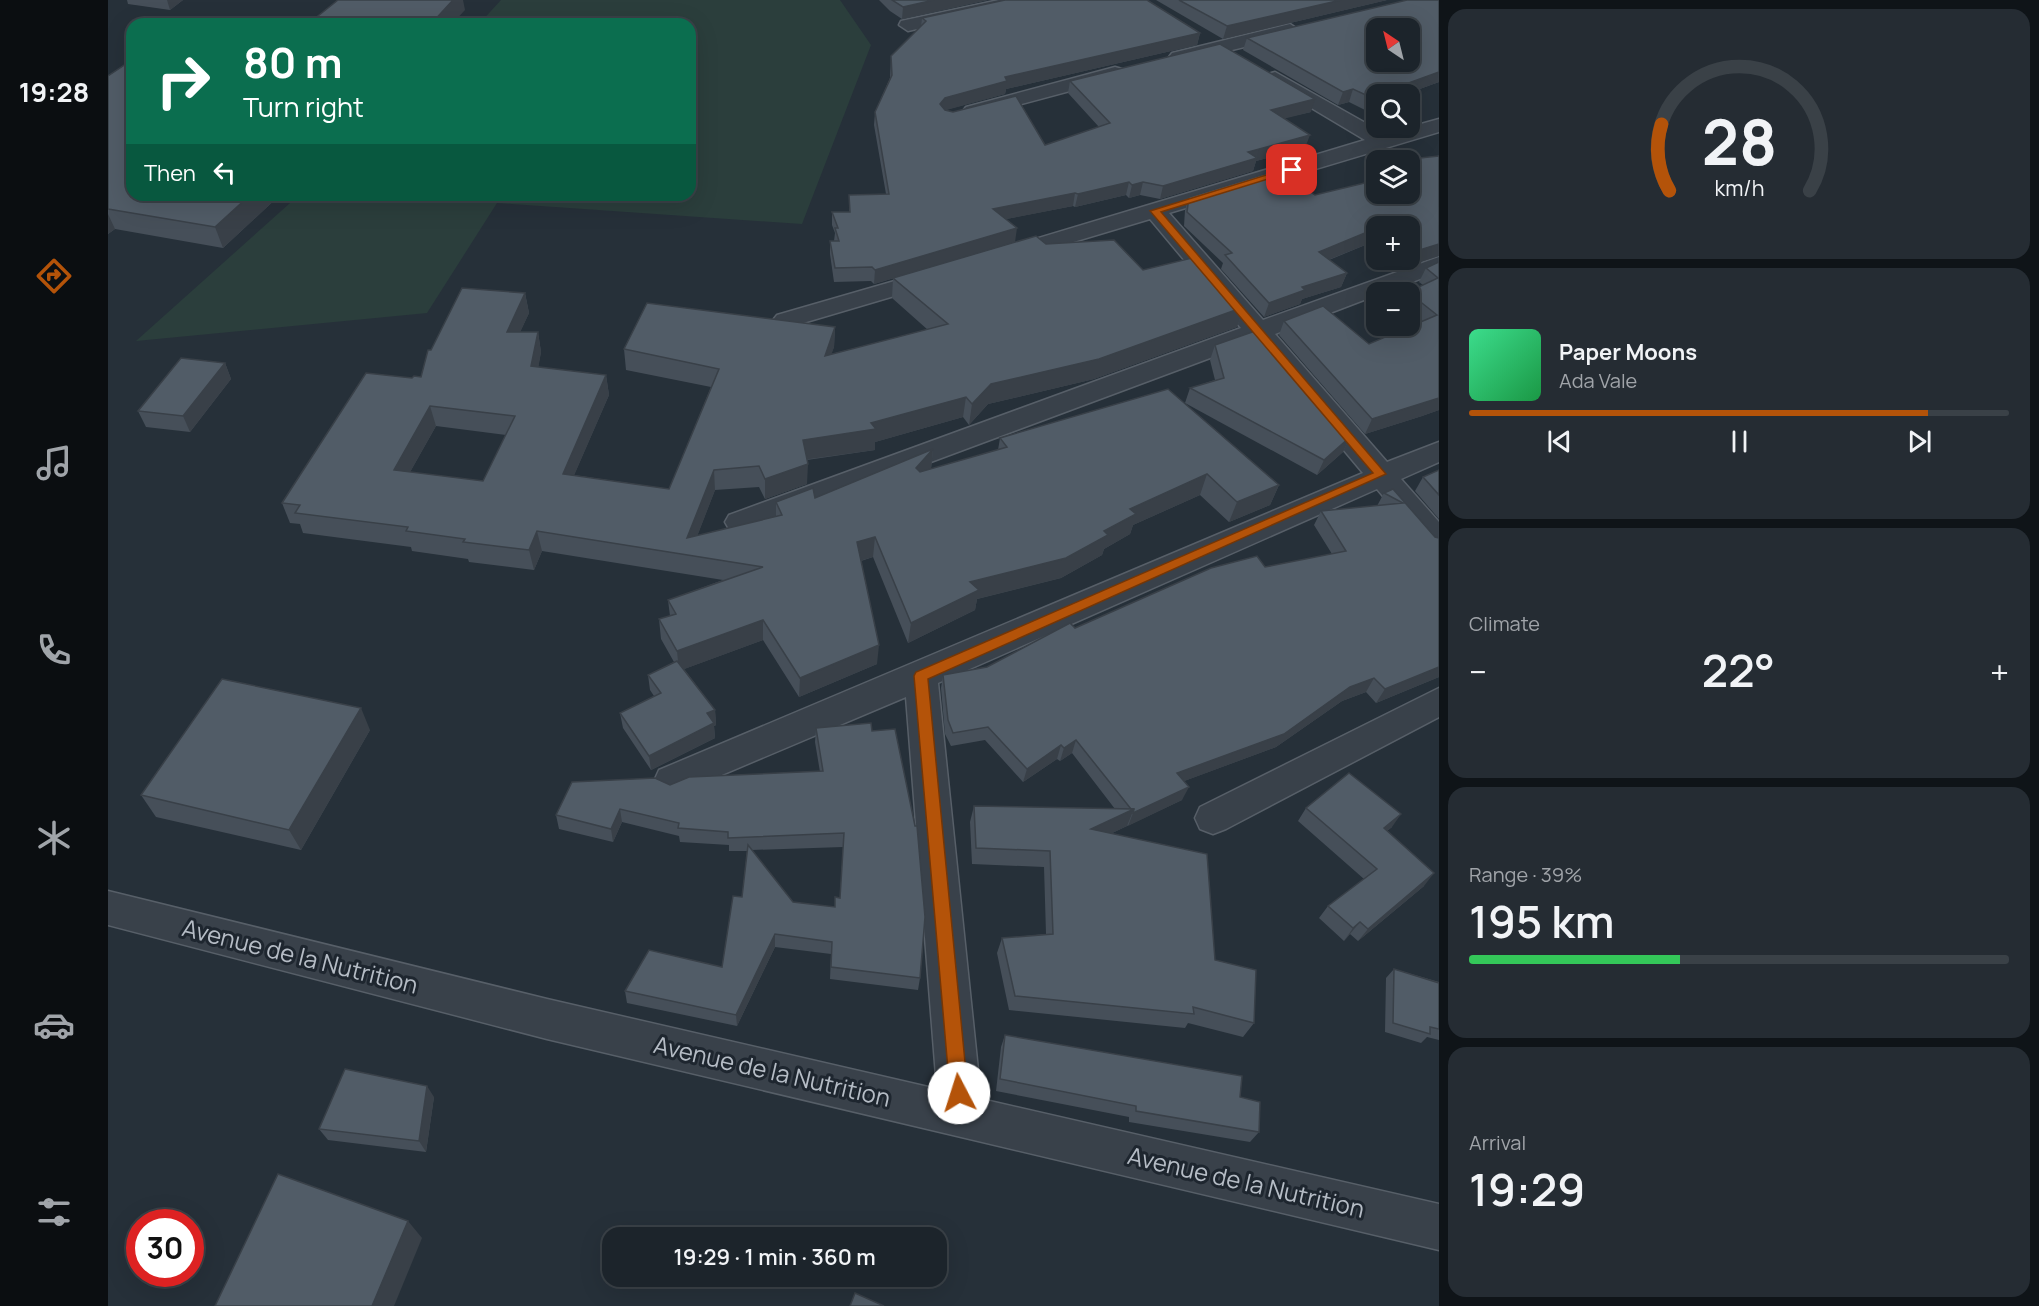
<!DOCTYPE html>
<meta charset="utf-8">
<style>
:root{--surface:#1c242b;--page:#252c33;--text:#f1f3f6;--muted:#a0a4a9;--line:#3a4147;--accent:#b45309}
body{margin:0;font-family:Manrope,sans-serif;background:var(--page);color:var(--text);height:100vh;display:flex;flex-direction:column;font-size:22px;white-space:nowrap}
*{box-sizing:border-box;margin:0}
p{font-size:20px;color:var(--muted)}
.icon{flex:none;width:33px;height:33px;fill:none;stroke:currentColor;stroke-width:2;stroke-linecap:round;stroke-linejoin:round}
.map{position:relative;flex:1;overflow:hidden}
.side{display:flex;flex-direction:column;gap:9px;padding:9px;background:#0f1418;width:600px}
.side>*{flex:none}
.hud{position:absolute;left:18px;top:18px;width:570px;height:183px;border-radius:18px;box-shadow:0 6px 24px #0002,0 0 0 2px var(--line);background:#0b6e4f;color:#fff;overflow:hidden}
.needle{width:39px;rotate:325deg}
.fabs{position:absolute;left:1258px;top:18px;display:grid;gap:12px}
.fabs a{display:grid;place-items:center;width:54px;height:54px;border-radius:12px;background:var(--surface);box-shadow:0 6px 24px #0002,0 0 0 2px var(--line);font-size:30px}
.speed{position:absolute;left:18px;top:1209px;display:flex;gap:12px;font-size:30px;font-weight:700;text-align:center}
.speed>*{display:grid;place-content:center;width:78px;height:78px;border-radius:50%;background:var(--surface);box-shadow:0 6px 24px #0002,0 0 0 2px var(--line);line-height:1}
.speed .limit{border:9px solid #d22;background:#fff;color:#111}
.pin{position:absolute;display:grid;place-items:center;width:51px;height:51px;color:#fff;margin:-26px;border-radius:12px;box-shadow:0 3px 9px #0006}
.me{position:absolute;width:66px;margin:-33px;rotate:355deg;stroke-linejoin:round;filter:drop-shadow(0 0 4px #0008)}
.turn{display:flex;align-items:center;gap:21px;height:126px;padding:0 18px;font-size:27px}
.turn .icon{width:78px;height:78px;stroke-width:2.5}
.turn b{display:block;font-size:42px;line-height:51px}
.then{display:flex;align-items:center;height:57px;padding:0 18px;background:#0003;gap:12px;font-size:22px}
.big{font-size:45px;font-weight:600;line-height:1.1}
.side .widget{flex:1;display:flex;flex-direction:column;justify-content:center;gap:9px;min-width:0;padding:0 21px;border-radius:18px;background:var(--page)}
.side .dial{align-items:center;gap:0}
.dial svg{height:156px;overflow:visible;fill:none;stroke:var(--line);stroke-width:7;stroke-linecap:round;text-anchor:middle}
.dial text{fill:var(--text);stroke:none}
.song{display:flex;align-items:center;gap:18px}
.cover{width:72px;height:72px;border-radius:9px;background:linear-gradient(135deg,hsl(150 70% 55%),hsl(140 70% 35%))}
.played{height:6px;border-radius:3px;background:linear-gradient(90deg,var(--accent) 85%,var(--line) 85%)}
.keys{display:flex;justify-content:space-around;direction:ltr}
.heat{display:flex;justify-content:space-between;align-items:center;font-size:33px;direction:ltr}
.charge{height:9px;border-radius:4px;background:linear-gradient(90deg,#34c759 39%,var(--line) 0)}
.trip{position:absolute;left:494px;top:1227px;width:345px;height:60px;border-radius:18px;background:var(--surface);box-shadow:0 6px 24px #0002,0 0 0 2px var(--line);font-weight:600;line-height:60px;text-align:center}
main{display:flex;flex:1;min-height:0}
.tab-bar{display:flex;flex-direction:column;width:108px;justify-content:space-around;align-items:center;background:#0b0e11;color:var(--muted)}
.tab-bar .icon{width:42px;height:42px}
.tab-bar .active{color:var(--accent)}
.tab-bar b{font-size:27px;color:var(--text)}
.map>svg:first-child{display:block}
</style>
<main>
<nav class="tab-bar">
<b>19:28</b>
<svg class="icon active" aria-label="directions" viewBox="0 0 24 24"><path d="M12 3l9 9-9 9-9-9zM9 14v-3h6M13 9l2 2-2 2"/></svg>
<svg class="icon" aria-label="music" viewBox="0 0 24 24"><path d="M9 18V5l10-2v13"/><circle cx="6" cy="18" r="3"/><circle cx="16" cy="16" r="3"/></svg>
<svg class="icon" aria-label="phone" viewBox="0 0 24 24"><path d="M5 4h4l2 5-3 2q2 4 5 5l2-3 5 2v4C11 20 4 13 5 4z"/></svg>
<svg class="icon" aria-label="climate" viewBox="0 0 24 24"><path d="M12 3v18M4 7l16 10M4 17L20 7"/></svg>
<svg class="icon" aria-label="car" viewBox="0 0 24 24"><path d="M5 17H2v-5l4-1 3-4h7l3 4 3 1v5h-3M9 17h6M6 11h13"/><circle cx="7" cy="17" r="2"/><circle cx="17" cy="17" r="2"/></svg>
<svg class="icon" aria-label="filters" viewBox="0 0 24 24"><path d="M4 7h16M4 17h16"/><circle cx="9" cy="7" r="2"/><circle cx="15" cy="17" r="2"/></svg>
</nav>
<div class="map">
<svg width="1331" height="1306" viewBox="0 0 1331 1306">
<rect width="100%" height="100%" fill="#263039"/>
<polygon fill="#2b3e3c" points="393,0 732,0 763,45 694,224 389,203 319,313 28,341 191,195 582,195 582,24 371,24"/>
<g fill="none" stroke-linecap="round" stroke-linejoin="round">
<g stroke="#575f68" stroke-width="3">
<g id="minor">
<polygon points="891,0 925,0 916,5 800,31 791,25 793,21"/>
<polygon points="1182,24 1191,30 1189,34 1071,63 1061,57 1064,53"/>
<polygon points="1007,67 1014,69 1017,73 1014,77 865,117 858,115 855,111 858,107"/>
<polygon points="1167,72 1277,134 1331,119 1331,132 1061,213 1155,320 1331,257 1331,272 1277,292 1269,292 1269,295 1167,334 1279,462 1331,442 1331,462 1293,479 1331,522 1331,553 1320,550 1269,489 830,683 873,1099 1331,1204 1331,1250 439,1039 0,925 0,891 439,999 829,1089 798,697 564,796 551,792 546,781 551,770 1255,473 1145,342 643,529 632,532 621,529 617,522 621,515 1133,328 1042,219 892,264 884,262 880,257 884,252 1257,140 1160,82 1157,78 1160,74"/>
<polygon points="828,269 837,271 840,276 837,281 678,328 669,325 665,320 669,315"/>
<polygon points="1331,688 1331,717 1118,829 1105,834 1092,829 1087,818 1092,807"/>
</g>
</g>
<use href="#minor" fill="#39414a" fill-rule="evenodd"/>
</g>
<g fill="#464f59" fill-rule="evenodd">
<polygon points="19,0 75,0 62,10 20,4"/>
<polygon points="771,0 880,0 794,19 782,11"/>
<polygon points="1048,0 1279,0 1115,39"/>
<polygon points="814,18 1092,33 1089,45 898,89 897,94 837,110 937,145 991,127 960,93 962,81 1203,112 1176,118 1197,148 1148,161 1145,171 1052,199 1032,195 1021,198 1018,195 967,207 965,206 898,219 907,242 766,284 763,281 726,282 722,254 722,241 726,241 727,233 724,225 724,212 741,212 741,195 778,194 766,125 767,112 782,78 783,56 813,27"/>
<polygon points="1139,38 1331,82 1298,94 1269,94 1257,110 1241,102 1230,105 1135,50"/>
<polygon points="0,76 24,195 172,195 115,248 7,229 0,234"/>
<polygon points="1331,156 1331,256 1296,267 1287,260 1302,260 1302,226 1269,226 1269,243 1267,241 1221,260 1239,273 1233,287 1194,299 1192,304 1156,317 1113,269 1115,263 1076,226 1077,210 1081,197 1207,195 1259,183 1258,182 1264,169 1269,167 1269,194"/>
<path d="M938,244l97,26 101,37 -7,20 -143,52 -106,25 -19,21 -6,-8 -88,25v8l-68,10v24l-42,15 -6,-12 -44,3 -18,46 79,-19v-15l39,-4 118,-49 -2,20 67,-19 2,-12 279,47 -9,20 -41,17 -29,-27 -67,30 -3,9 -26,15 -2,6 -41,23 -84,21 -2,11 -67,33 -35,-86 -12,4 16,103 -78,33 -36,-57 -79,29 31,41 1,15 -2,1 1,12 -64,32 -28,-42 -3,-15 34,-17 -4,-6 -2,-15 26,-13 -13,-23 -2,-20 11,-3 -2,-16 55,-20 -181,-29 -8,19 -65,-8 -1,-3 -56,-8 -1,-4 -108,-14 -3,-9 -10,-1 -8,-20 130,-125 9,-1 10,-27 94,-57 4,20 -9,19h18l3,20 -3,15 68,8 3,20 -35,80 95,14 42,-102 -85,-17 -2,-21 211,-22 -1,20 -3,7 97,-24 -36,-32 1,-20zM328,426l70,9 -23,46 -73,-9z"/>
<polygon points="1331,262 1331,410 1314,416 1257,434 1171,335 1176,321 1261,344 1313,322 1302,313 1302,292 1300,292 1315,285 1311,282 1318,268"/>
<polygon points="1107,345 1242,437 1235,452 1209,475 1077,403 1082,388 1107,380 1102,360"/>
<polygon points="117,363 123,379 82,432 38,427 30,411"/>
<polygon points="1331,470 1331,519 1307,491 1315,477"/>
<polygon points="1285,489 1327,537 1331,677 1268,703 1258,692 1234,701 1168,747 1076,781 1074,800 1002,834 1107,960 1146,1023 1135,1037 1080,1023 1077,1028 901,1010 889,953 894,938 938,934 936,867 864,864 862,822 866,806 1007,809 964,753 952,761 949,759 915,782 877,740 843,746 837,734 833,688 835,675 879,667 967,628 1157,567 1224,554 1206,525 1213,511 1269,506 1276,493"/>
<path d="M708,728l104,250 -2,12 -88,-11 1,-25 -56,-7 -38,79 -110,-23 -2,-12 97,-24 20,-70 5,-46h-18v-6l-49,-3 -1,-6 -57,-14 -9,20 -54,-13 -3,-14 114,-30 150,-13 -5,-30zM735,847l-3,51 -5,9 -42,-5 -41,-52z"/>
<polygon points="262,730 193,850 48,817 33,795"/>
<polygon points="1198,808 1284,827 1279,831 1316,886 1250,941 1242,934 1236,941 1211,918 1220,906 1256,879 1190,821"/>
<polygon points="1286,969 1331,982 1331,1040 1319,1037 1313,1043 1277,1032 1278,978"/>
<polygon points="897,1035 1132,1097 1151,1132 1142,1142 1021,1122 1021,1117 888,1091 893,1047"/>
<polygon points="326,1097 318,1152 220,1140 211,1129"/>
</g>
<g fill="#394048">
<polygon points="59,0 75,0 62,10"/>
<polygon points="345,0 355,0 357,10 344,24 323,24"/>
<polygon points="826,0 880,0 794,19 795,7"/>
<polygon points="1233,0 1279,0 1115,39 1119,26"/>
<polygon points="1092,33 1089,45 898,89 897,94 835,111 832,104 837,98 897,77"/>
<polygon points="1331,72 1331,82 1298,94 1269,94 1269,105 1257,110 1262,97"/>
<polygon points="1245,89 1241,102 1230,105 1235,92"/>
<polygon points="1207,99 1203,112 1159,123 1163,110"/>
<polygon points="1202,135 1197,148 1148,161 1145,171 1052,199 1055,186 1140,152"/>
<polygon points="1021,182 1018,195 967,207 970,194"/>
<polygon points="1035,182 1032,195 1021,198 1024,185"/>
<polygon points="967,193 965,206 884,222 885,209"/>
<polygon points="142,195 172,195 115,248 107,227"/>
<polygon points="0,214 7,229 0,234"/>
<polygon points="909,228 907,242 766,284 767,270"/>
<polygon points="1269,228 1269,235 1267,241 1205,266 1211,252"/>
<polygon points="1331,244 1331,256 1296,267 1299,260 1302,260 1302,253"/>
<polygon points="1239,273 1233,287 1194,299 1192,304 1156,317 1161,303 1194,287"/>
<polygon points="417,293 421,313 403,352 399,332"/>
<polygon points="1136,307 1129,327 986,379 880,404 861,425 864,404 883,384"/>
<polygon points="727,327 726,347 716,376 717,356"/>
<polygon points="430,332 433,352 427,387 423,366"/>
<polygon points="117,363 123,379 82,432 75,416"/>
<polygon points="498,375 501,395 458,494 455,474"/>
<polygon points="858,397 855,417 767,442 767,450 694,460 695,440 763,423"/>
<polygon points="1331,398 1331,410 1314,416 1257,434 1264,419"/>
<polygon points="322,406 328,426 292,490 286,470"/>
<polygon points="1242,437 1235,452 1209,475 1216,460"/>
<polygon points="825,449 823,469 805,489 808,468"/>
<polygon points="700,464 699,484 657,499 657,479"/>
<polygon points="606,470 607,490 582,555 579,538"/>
<polygon points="1099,474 1092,495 1025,525 1022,534 996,549 994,555 953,578 869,599 867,610 800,643 803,623 862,582 996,531 1022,509"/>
<polygon points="1171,485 1162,505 1121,522 1129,502"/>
<polygon points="429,531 434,551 426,570 421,550"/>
<polygon points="767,537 765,557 748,562 749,542"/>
<polygon points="655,620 655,640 571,671 569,651"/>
<polygon points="771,645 769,664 691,697 692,678"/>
<polygon points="1331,667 1331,677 1268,703 1277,689"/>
<polygon points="1266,678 1258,692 1234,701 1168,747 1063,786 1069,773 1242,687"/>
<polygon points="253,708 262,730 193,850 181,830"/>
<polygon points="607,710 608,725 606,726 607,738 543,770 541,756 599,713"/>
<polygon points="968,740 964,753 952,761 956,748"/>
<polygon points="953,745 949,759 915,782 919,769"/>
<polygon points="1081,787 1074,800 1020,826 1025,813"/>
<polygon points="512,809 514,822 505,842 503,829"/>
<polygon points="1026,809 1019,826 977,846 983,829"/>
<polygon points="1293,814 1284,827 1266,841 1276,828"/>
<polygon points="1326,873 1316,886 1250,941 1260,929"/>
<polygon points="1252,922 1242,934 1236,941 1245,928"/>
<polygon points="667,934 667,947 629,1026 628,1015"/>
<polygon points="319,1086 326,1097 318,1152 311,1141"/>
<polygon points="300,1221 314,1238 286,1306 264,1306"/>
</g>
<g fill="#515c67" stroke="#394048" stroke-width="1.5" fill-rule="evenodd">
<polygon points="230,0 345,0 323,24 200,24"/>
<polygon points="784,0 826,0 795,7"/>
<polygon points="897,0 1039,0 1092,33 897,77 899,81 837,98 832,104 837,110 845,112 908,96 937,145 1002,123 962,81 1112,44 1207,99 1163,110 1202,135 1140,152 1149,158 1055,186 1035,182 1024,185 1021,182 970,194 967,193 885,209 909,228 767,270 764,267 727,268 722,241 731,241 727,228 730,228 724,212 742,212 741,195 781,194 767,112 784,75 783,56 818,21 814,18"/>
<polygon points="1071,0 1233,0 1119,26"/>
<path d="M1299,0h32v72l-69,25 -17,-8 -10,3 -96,-54zM1269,28h33v34h-33z"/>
<polygon points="24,60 24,195 142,195 107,227 0,209 0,76"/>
<polygon points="1331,156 1331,244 1302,253 1302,226 1269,226 1269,228 1211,252 1239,273 1194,287 1197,290 1161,303 1117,255 1124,253 1079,212 1081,197 1170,170 1207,195 1269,180 1269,194 1302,194 1302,160 1293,160"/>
<polygon points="1269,167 1269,172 1264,169"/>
<path d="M928,236l10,8 68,-4 29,30 57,-14 44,51 -145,52 -108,25 -19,20 -6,-7 -95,26 5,6 -73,11 5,24 -43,15 -6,-13 -45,4 -27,68 95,-23 -6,-13 37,-14 2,10 118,-49 -17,19 4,4 87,-25 -7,-9 168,-49 111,96 -42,17 -30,-28 -77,35 6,5 -32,17 4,4 -42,23 -96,24 9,8 -68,33 -36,-86 -18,5 22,103 -79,33 -37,-58 -86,31 -18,-32 17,-5 -8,-14 95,-33 -226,-36 -8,19 -66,-8 2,-3 -59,-8 2,-4 -113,-14 5,-8 -18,-2 84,-130 46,5 2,-2 7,1 7,-27h3l31,-62 63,5 -18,39h31l-7,34 75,9 -43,99 106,15 50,-120 -95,-20 23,-46 188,24 -10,29 123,-32 -55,-46zM322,406l85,10 -32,65 -89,-11z"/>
<polygon points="1331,262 1331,398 1264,419 1176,321 1215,306 1261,344 1329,315 1300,292 1330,278 1318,268"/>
<polygon points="1150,330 1242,437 1216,460 1082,388 1116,378 1107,345"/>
<polygon points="73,358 117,363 75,416 30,411"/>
<polygon points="1331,470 1331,495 1315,477"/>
<polygon points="1285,489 1327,537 1331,538 1331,667 1277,689 1266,678 1242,687 1176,734 1069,773 1081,787 1025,813 1026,809 1023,809 968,740 956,748 953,745 919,769 880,727 845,733 840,720 835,675 879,667 962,623 967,628 1103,568 1149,556 1157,567 1238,551 1213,511 1295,503 1276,493"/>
<polygon points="569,661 607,710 599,713 606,723 541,756 512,713 553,693 540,675"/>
<polygon points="114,679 253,708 181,830 33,795"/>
<polygon points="763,723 764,731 787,729 807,826 809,826 817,917 812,978 723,967 724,942 667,934 628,1015 517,991 541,950 614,967 625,896 634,897 640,845 685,902 727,907 727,897 732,898 736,833 620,838 620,832 570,828 571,823 512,809 503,829 448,815 464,782 547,778 562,785 581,777 715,771 708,728"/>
<polygon points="1241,773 1293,814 1276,828 1326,873 1260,929 1252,922 1245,928 1220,906 1269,869 1198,808"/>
<polygon points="866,806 1026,809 983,829 1099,854 1107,960 1148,970 1146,1023 1085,1007 1086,1014 907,996 894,938 945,934 942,851 868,848"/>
<polygon points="1286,969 1331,983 1331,1029 1322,1027 1322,1034 1285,1023"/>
<polygon points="897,1035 1134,1076 1132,1097 1152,1102 1151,1132 1028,1111 1028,1106 892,1079"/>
<polygon points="237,1069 319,1086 311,1141 211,1129"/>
<polygon points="170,1174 300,1221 264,1306 107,1306"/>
<polygon points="747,1293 776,1306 742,1306"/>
</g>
<polygon fill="#b45309" stroke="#753606" stroke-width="1.5" points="1181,168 1189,170 1053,212 1278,474 820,679 860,1093 857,1100 851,1102 845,1100 842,1093 806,676 808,672 1265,473 1042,211"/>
<g text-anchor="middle" stroke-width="6" stroke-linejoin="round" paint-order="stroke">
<g font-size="24" fill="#b5bcc5" stroke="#1e262f">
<text transform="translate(192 957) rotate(14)" y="8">Avenue de la Nutrition</text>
<text transform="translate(664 1072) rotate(13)" y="8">Avenue de la Nutrition</text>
<text transform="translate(1138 1183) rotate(13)" y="8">Avenue de la Nutrition</text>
</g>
</g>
</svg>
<div class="fabs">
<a><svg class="needle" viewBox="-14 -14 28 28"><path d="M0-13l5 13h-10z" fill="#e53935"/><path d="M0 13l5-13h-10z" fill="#a0a4a9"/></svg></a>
<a><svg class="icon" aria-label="search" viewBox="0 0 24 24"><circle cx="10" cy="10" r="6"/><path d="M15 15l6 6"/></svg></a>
<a><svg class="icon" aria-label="layers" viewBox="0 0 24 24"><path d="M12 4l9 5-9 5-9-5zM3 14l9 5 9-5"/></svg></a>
<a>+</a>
<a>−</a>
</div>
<div class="speed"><div class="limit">30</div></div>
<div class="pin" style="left:1184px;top:170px;background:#d93025"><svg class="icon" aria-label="arrive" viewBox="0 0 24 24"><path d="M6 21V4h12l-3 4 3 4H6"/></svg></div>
<svg class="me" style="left:851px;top:1093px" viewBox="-20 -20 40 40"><circle r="19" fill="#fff"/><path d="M0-13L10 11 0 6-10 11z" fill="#b45309"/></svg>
<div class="trip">19:29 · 1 min · 360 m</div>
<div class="hud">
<div class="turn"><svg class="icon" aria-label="right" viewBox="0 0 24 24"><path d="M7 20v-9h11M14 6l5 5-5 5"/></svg><div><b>80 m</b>Turn right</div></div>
<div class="then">Then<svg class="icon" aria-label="left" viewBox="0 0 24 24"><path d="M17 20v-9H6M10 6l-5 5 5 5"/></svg></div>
</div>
</div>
<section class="side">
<div class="widget dial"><svg viewBox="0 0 100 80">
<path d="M14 69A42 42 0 1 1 86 69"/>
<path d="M14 69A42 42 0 0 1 10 35" stroke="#b45309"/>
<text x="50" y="56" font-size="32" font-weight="700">28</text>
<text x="50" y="72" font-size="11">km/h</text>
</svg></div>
<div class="widget">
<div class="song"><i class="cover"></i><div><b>Paper Moons</b><p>Ada Vale</p></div></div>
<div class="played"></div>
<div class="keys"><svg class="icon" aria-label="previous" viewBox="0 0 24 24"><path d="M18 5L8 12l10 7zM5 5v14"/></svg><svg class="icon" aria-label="pause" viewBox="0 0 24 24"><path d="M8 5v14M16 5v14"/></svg><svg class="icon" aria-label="next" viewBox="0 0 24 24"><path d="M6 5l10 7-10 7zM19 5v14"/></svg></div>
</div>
<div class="widget"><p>Climate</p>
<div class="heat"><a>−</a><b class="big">22°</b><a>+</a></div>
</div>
<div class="widget"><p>Range · 39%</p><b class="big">195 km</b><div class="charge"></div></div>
<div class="widget"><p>Arrival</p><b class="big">19:29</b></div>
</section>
</main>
